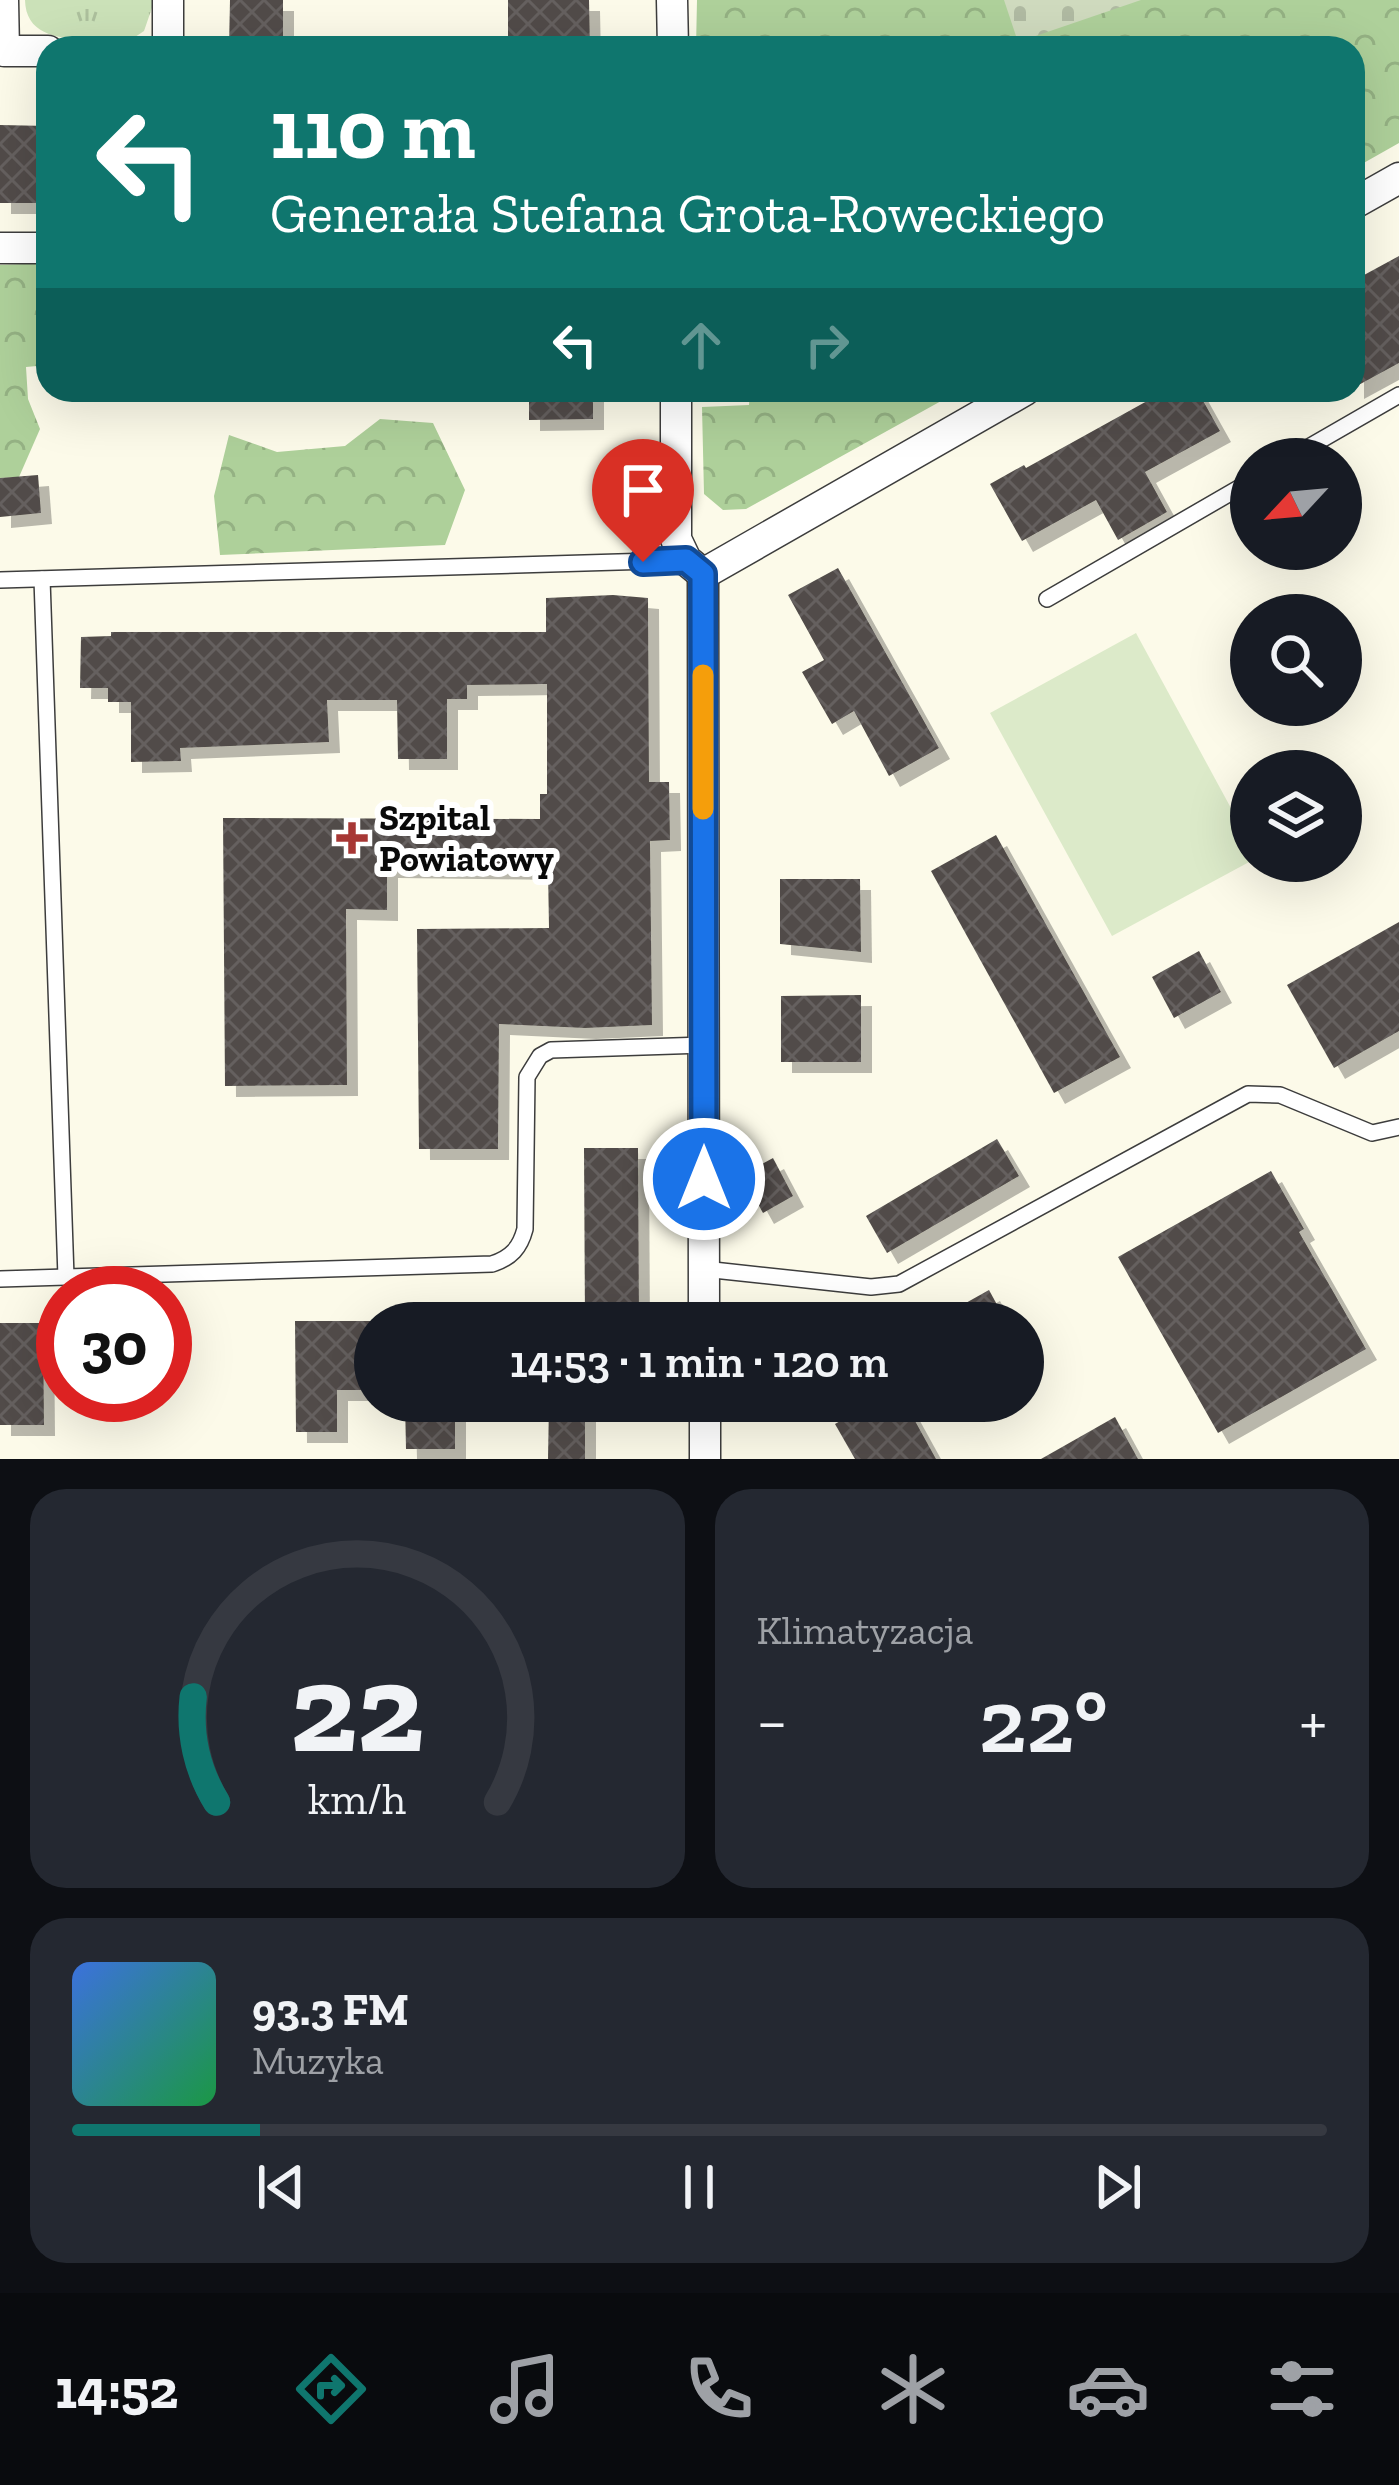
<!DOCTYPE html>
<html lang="pl">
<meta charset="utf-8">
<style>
:root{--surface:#171b24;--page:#242831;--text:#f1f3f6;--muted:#9ea1a6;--line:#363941;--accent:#0f766e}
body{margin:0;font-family:"Zilla Slab",serif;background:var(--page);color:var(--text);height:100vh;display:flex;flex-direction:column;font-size:45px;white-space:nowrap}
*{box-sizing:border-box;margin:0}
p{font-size:39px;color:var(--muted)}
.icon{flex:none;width:66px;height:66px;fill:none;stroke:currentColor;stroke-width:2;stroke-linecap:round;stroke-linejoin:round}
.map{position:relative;height:1459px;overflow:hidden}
.sheet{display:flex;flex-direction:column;gap:30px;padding:30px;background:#0d0f14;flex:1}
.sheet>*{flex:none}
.banner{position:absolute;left:36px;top:36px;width:1329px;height:366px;border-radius:36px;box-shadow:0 12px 48px #0002;background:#0f766e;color:#fff;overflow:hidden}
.needle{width:78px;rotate:244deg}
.controls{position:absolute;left:1230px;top:438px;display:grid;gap:24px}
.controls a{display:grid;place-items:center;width:132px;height:132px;border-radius:50%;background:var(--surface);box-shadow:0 12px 48px #0002;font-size:60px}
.speed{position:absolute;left:36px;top:1266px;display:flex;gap:24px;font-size:60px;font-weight:700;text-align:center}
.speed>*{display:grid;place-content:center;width:156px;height:156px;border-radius:50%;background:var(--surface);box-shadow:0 12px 48px #0002;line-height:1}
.speed .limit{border:18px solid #d22;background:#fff;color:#111}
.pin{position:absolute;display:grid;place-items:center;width:102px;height:102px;color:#fff;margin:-123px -51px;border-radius:50% 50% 50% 0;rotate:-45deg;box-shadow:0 0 12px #0007}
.pin .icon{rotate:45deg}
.me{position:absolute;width:132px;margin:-66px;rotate:0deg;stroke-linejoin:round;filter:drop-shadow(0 0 9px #0008)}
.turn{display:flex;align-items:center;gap:42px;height:252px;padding:0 36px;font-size:54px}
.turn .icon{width:156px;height:156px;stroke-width:2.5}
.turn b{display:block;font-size:84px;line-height:102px}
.lanes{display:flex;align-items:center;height:114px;padding:0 36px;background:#0003;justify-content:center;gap:60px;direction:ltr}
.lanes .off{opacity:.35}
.big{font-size:90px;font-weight:600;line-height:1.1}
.sheet .tile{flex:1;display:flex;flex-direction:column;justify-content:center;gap:18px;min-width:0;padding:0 42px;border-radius:36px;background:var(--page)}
.sheet .dial{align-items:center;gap:0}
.dial svg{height:312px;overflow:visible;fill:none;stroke:var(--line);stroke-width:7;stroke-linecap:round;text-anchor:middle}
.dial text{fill:var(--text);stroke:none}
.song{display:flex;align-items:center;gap:36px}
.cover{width:144px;height:144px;border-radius:18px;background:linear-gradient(135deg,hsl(220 70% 55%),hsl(140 70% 35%))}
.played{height:12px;border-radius:6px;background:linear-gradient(90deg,var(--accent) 15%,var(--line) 15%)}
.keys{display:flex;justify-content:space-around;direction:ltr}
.heat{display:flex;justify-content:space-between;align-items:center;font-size:66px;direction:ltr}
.sheet .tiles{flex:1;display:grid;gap:30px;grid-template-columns:1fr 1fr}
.tile:last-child{grid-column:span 2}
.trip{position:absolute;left:354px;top:1302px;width:690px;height:120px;border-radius:60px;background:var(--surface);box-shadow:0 12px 48px #0002;font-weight:600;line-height:120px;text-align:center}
.tab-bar{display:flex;height:192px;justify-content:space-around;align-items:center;background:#090b0e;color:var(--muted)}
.tab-bar .icon{width:84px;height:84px}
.tab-bar .selected{color:var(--accent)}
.tab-bar b{font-size:54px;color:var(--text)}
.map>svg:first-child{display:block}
</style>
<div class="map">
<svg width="1399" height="1459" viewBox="0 0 1399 1459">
<defs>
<pattern id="grass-tufts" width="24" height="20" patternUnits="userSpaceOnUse" patternTransform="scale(3)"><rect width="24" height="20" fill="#cbe1b8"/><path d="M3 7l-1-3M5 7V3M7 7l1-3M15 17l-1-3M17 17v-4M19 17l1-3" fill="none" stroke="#adc09d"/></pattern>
<pattern id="forest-crowns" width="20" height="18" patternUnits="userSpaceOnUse" patternTransform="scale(3)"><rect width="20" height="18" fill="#aed09a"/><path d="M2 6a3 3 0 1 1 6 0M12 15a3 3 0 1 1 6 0" fill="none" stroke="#94b183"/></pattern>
<pattern id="cemetery-stones" width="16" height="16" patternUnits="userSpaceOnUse" patternTransform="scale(3)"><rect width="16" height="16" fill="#cfdabe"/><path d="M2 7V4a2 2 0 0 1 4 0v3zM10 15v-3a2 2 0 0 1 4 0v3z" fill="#b0baa2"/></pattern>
<pattern id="building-cross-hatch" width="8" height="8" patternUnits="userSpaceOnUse" patternTransform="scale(3)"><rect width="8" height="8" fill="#514c48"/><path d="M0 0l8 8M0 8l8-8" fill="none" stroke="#65615e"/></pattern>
<filter id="shadow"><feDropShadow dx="11" dy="11" stdDeviation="0" flood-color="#0004"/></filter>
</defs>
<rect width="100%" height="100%" fill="#fcfae9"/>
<path fill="url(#grass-tufts)" d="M25,0h129v2l-10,29 -9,6c-37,0 -109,15 -110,-37z"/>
<g fill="url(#forest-crowns)">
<polygon points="697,0 1399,0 1399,143 1353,169 1353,48 696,48"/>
<polygon points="48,263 48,365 26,367 28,399 40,429 19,477 0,478 0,265"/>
<polygon points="750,390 961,390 746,509 723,510 704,494 702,407 749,405"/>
<polygon points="380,419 433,423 465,490 445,545 220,555 214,496 229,435 277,452 345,446"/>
</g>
<polygon fill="url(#cemetery-stones)" points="1004,0 1141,0 1018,42"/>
<polygon fill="#dceac9" points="1136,633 1251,845 1251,861 1112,936 990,713"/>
<g fill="url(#building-cross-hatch)" filter="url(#shadow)">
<polygon points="230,0 283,0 283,48 229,48"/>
<polygon points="508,0 589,0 590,48 508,48"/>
<polygon points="0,125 48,126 48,203 0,203"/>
<polygon points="1399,256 1399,363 1353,388 1353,281"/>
<polygon points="529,390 593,390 593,419 529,420"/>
<polygon points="1167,390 1197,390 1220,431 1145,472 1167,512 1118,540 1096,500 1022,541 990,484 1024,465 1026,468"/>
<polygon points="38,475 41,513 0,517 0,478"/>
<polygon points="838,568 939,748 889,776 854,711 832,724 802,672 824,660 788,595"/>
<polygon points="613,595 648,598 649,782 669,782 670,840 650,841 652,1025 585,1028 499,1024 498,1149 419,1149 417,929 549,928 548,869 387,867 387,910 346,909 347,1085 225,1086 223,818 540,819 540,794 547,794 547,684 467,685 467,699 447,699 447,759 398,759 397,700 327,700 329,742 180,748 181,761 131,762 131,702 108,702 108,688 80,688 81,637 111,636 111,632 546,632 546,598"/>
<polygon points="996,835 1120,1057 1054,1093 931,871"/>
<polygon points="780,879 860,879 861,952 780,944"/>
<polygon points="1399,922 1399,1031 1334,1068 1287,985"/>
<polygon points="1199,951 1221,992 1174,1018 1152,977"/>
<polygon points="861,995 861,1062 781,1062 781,996"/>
<polygon points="997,1139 1019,1176 887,1253 866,1216"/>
<polygon points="584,1148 638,1148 639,1323 585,1323"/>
<polygon points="773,1158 793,1196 763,1213 742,1175"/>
<polygon points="1271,1171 1304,1229 1299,1232 1366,1349 1218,1433 1118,1257"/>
<polygon points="989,1290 1007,1323 930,1323"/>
<polygon points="295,1321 375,1321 375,1390 337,1390 337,1432 296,1432"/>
<polygon points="0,1323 43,1323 44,1425 0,1425"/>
<polygon points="405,1401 455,1401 455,1449 406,1449"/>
<polygon points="875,1401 904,1401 936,1459 855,1459 835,1424"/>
<polygon points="549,1404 585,1404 585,1459 548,1459"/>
<polygon points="1115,1417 1138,1459 1041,1459"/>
</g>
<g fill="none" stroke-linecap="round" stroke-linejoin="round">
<g stroke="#3d3d3d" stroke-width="18">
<g id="service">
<polyline points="1288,459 1399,395"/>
<polyline points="42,579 66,1277"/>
<polyline points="0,580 686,560"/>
<polyline points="1047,599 1251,481"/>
<polyline points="704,1269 871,1287 899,1284 1248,1094 1280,1095 1372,1133 1399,1127"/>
<path d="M0,1279l492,-15c19,-6 28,-16 33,-35l2,-152 13,-21 11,-6 153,-5"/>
</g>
</g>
<g stroke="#3d3d3d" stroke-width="33">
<g id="minor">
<polyline points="3,0 4,51 48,51"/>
<polyline points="168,0 168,48"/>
<polyline points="672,0 673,48"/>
<polyline points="1353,204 1399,178"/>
<polyline points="0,248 48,248"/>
<polyline points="676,390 676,539 686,560 703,574"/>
<polyline points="703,574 704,1323"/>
<polyline points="703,574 1025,390"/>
<polyline points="705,1401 705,1459"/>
</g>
</g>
<use href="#service" stroke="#fff" stroke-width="15"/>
<use href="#minor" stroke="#fff" stroke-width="30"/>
</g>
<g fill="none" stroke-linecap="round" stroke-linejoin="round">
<g stroke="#114b97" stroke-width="30">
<polyline id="route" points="643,562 686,560 703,574 704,1179"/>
</g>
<use href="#route" stroke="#1a73e8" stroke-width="21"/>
<polyline stroke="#f59e0b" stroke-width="21" points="703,809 703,675"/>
</g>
<path fill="#a73735" stroke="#fff" stroke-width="4.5" d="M346 820h12v12h12v12h-12v12h-12v-12h-12v-12h12z"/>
<g text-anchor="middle" stroke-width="12" stroke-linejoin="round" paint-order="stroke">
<g font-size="36" font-weight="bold" fill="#0a0a0a" stroke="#fff" text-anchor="start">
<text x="379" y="830">Szpital<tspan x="379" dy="41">Powiatowy</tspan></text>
</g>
</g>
</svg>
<div class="controls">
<a><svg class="needle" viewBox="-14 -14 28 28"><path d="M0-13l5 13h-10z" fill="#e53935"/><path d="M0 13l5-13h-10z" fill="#9ea1a6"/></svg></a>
<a><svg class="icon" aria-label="search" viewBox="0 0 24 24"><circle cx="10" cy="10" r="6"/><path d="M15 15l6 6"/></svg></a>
<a><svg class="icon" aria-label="layers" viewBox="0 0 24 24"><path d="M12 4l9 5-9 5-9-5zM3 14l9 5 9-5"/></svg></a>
</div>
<div class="speed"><div class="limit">30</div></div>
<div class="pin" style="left:643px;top:562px;background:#d93025"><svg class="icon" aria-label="arrive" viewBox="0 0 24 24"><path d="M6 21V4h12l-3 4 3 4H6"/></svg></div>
<svg class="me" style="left:704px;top:1179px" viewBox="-20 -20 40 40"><circle r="17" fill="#1a73e8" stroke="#fff" stroke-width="3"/><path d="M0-11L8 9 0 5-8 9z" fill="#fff"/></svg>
<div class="trip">14:53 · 1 min · 120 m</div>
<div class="banner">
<div class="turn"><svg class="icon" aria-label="left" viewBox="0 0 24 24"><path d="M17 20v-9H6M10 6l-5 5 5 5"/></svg><div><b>110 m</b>Generała Stefana Grota-Roweckiego</div></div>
<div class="lanes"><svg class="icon" aria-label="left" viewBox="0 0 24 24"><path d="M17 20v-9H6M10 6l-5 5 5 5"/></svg><svg class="icon off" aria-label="ahead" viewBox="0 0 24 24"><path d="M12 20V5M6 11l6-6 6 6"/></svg><svg class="icon off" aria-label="right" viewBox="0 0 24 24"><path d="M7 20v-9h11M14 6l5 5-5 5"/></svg></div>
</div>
</div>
<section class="sheet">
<div class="tiles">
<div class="tile dial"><svg viewBox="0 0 100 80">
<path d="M14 69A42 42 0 1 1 86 69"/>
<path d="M14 69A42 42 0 0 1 8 42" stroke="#0f766e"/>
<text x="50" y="56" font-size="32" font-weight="700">22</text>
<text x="50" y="72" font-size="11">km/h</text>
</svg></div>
<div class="tile"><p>Klimatyzacja</p>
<div class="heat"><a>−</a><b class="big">22°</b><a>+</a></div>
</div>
<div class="tile">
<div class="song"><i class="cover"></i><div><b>93.3 FM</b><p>Muzyka</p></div></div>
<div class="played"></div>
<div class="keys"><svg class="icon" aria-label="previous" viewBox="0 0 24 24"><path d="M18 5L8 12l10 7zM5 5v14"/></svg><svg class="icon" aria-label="pause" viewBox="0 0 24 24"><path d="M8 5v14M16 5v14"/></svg><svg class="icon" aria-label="next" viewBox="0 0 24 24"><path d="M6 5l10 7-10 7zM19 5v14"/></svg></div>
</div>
</div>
</section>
<nav class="tab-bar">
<b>14:52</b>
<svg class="icon selected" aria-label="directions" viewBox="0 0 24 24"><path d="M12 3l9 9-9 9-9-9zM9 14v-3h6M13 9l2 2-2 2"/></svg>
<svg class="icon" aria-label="music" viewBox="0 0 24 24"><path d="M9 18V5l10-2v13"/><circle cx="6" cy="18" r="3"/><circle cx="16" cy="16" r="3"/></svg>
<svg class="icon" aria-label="phone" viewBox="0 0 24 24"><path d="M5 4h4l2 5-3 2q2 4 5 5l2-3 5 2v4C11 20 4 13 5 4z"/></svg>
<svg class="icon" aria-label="climate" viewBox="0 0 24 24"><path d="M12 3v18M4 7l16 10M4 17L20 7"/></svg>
<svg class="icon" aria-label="car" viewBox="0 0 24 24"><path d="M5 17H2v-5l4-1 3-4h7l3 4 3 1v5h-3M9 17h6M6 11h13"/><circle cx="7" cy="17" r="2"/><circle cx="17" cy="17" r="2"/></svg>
<svg class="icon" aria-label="filters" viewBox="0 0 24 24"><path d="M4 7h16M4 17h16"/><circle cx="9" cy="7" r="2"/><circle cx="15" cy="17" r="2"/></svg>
</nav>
